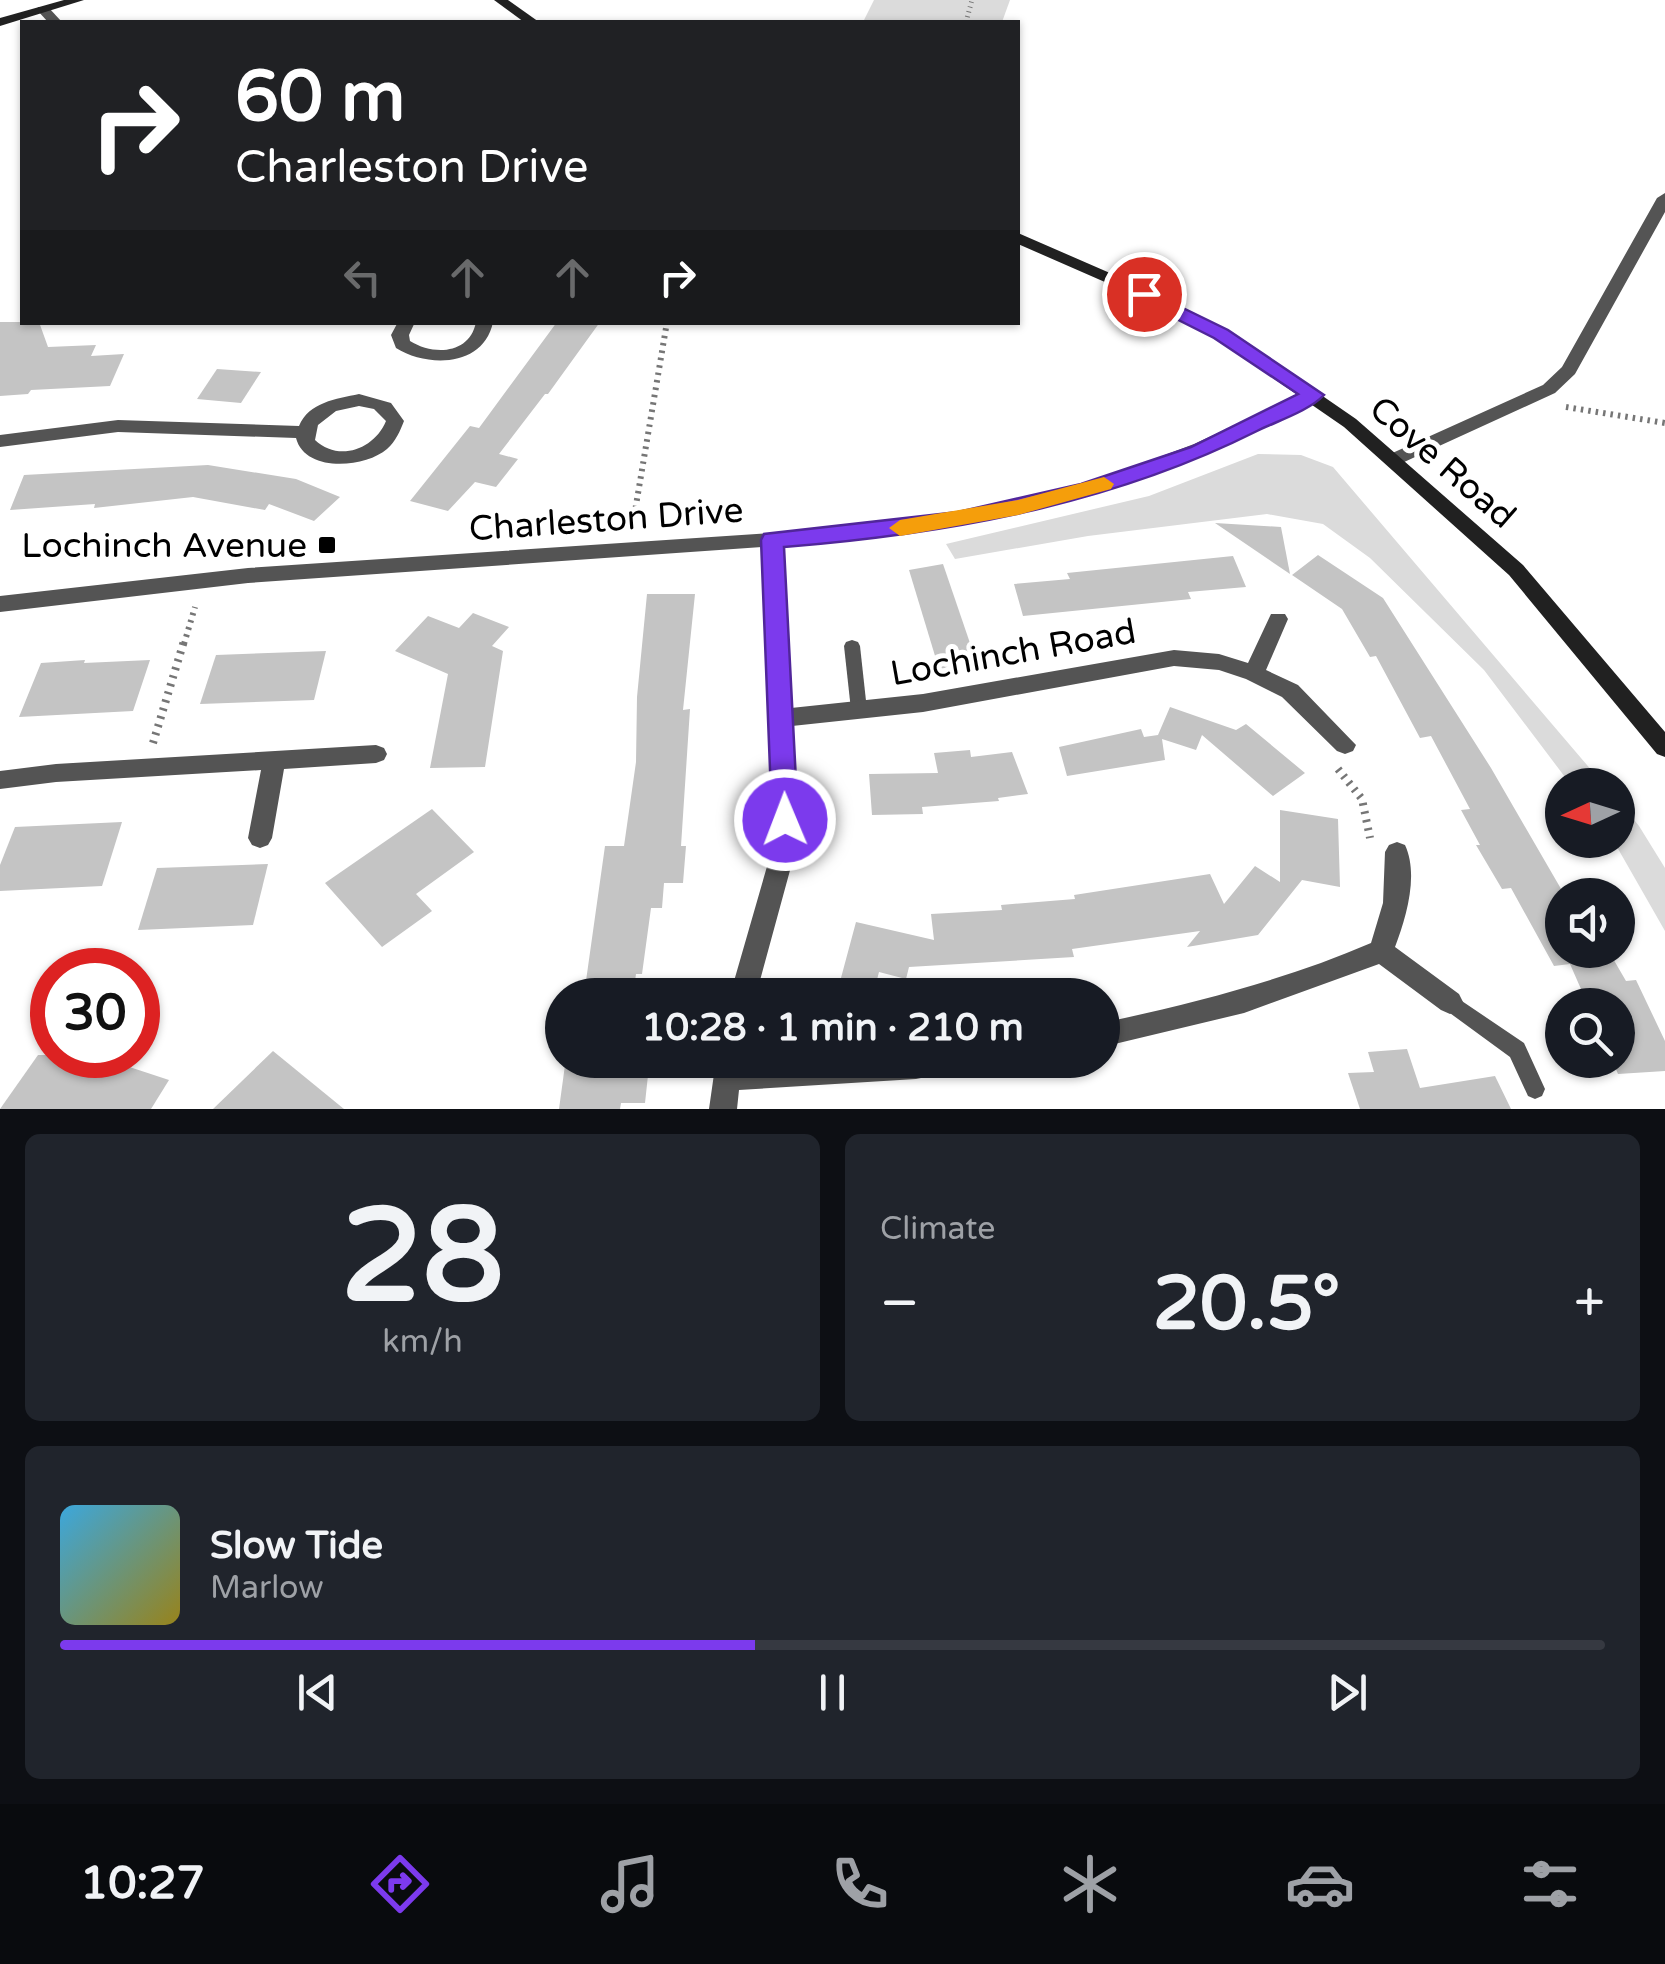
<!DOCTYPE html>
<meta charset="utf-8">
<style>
:root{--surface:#171b24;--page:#20242c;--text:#f1f3f6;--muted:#9ea1a6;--line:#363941;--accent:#7c3aed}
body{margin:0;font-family:"Varela Round",sans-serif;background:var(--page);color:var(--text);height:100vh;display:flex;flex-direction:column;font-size:38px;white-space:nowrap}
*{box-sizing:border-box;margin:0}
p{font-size:32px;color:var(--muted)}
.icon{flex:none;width:55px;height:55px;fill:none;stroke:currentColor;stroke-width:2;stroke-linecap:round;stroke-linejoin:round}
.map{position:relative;height:1109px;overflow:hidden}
.drawer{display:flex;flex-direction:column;gap:25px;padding:25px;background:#0d0f14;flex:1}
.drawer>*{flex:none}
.hud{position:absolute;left:20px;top:20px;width:1000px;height:305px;border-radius:0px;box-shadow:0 2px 8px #0004;background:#202124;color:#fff;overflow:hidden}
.needle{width:65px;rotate:266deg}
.fabs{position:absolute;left:1545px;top:768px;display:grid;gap:20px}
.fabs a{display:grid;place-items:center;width:90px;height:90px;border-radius:50%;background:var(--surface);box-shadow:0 2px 8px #0004;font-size:50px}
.speed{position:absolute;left:30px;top:948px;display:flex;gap:20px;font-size:50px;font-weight:700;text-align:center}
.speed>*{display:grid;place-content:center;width:130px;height:130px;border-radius:50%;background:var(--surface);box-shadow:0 2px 8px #0004;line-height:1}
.speed .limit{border:15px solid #d22;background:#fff;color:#111}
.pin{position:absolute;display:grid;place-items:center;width:85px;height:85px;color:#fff;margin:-42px;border:5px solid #fff;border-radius:50%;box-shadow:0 2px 10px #0007}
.me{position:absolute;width:110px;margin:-55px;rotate:359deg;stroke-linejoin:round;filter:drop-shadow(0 0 8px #0008)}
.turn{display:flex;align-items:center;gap:35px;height:210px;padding:0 50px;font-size:45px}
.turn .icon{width:130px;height:130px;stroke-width:2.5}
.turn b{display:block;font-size:70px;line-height:85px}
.lanes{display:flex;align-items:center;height:95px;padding:0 50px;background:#0003;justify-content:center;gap:50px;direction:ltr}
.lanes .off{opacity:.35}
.big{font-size:75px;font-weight:700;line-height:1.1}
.drawer .card{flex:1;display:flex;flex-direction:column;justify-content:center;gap:15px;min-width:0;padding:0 35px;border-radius:15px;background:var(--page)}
.drawer .dial{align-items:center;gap:0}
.dial b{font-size:130px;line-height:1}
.song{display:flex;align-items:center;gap:30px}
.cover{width:120px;height:120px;border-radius:15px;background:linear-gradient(135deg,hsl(200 70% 55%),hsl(50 70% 35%))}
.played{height:10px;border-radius:5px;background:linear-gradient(90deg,var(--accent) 45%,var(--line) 45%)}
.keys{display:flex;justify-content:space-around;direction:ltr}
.heat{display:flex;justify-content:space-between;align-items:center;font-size:55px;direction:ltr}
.drawer .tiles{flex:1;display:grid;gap:25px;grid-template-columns:1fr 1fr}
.card:last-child{grid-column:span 2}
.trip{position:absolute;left:545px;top:978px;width:575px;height:100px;border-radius:50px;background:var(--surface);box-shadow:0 2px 8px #0004;font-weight:700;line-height:100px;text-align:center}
.dock{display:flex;height:160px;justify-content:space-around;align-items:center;background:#090b0e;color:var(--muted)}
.dock .icon{width:70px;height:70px}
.dock .current{color:var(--accent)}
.dock b{font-size:45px;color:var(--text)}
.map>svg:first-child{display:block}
</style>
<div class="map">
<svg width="1665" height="1109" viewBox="0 0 1665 1109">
<rect width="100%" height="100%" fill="#fff"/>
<g fill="#dbdbdb">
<polygon points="874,0 1010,0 1002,22 863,22"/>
<polygon points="1258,454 1301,455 1333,467 1604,785 1571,785 1484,670 1370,558 1323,524 1267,514 1088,536 955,559 946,544 1149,496"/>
<polygon points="1618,800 1639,826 1665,868 1665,931 1613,840 1618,840"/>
</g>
<g fill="#c4c4c4">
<polygon points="0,322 39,322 48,347 96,345 91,356 124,354 110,386 31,390 28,394 0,396"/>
<polygon points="557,322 600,322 548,394 545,394 499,454 518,459 496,487 475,482 448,511 410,501 470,426 479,428"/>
<polygon points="217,369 261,372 241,403 197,399"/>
<polygon points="208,465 296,479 340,497 314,521 269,504 265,510 193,497 94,508 95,504 10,510 24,475"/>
<polygon points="1215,523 1281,527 1290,574"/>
<polygon points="1318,555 1383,598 1491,768 1564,894 1576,895 1562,895 1562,950 1608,950 1626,981 1636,980 1665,1041 1665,1071 1618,1074 1612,1060 1618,1060 1618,1005 1588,1005 1570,964 1554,966 1511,888 1502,889 1476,845 1480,845 1461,810 1470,809 1431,736 1420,738 1376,656 1370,657 1342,609 1292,575"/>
<polygon points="1233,556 1246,587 1188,592 1191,599 1023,616 1014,584 1070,579 1067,573"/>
<polygon points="943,564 972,649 972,663 939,669 909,570"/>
<polygon points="647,594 695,594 683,710 690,709 681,846 686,846 683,883 664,883 662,908 651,908 642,974 636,974 633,995 584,995 605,846 624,846 636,762 637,697"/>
<polygon points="473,613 509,627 492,646 503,651 485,767 430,768 448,674 395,651 428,616 459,628"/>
<polygon points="326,651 314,700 200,704 216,655"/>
<polygon points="85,660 84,663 150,660 133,711 19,717 41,663"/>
<polygon points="1170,707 1236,730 1246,724 1305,773 1273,796 1202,735 1196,750 1162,739 1165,760 1067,776 1059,747 1141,729 1144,737 1158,735"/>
<polygon points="970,750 971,757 1012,752 1028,794 998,798 999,801 922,807 923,814 872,815 869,774 938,773 934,753"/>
<polygon points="432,809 474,852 416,894 432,911 382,947 325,883"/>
<polygon points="1280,810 1338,819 1340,887 1302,880 1258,935 1187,947 1200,931 1072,949 1074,957 909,967 906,979 879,972 873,995 838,989 856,922 934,940 931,914 1002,910 1001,905 1075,899 1074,895 1210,874 1224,904 1255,866 1280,882"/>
<polygon points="122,822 102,886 0,891 0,865 15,827"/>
<polygon points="268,864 253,925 138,930 157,868"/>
<polygon points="1407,1049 1420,1088 1495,1076 1511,1109 1360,1109 1348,1073 1374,1072 1368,1052"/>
<polygon points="273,1051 344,1109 213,1109"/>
<polygon points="38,1055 93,1055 169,1080 151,1109 0,1109"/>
<polygon points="565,1065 649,1066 645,1103 621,1103 620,1109 559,1109"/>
</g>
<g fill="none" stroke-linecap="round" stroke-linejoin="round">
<polyline stroke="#767676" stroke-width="5" stroke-dasharray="1 4" stroke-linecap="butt" points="966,22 972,0"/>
<g stroke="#767676" stroke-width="6" stroke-dasharray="2.5 5" stroke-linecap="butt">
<polyline points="1566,407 1665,423"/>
<polyline points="633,523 667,322"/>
<polyline points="184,644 195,607"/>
</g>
<g stroke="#767676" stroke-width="8" stroke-dasharray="2.5 6" stroke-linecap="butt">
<polyline points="153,743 184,641"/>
<polyline points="1338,769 1362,799 1370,838"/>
</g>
<g fill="#545454" fill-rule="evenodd">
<polygon points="852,640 858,642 860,646 867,710 865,715 859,716 853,715 851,710 844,646 846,642"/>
<polygon points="1450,993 1524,1043 1545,1089 1542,1096 1535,1099 1528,1096 1510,1057 1443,1008 1440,1002 1443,996"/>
</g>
<g fill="#545454" fill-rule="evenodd">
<polygon points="38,7 48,7 62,22 48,22 37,10"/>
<polygon points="1665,193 1665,212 1575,374 1555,393 1402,463 1388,463 1386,459 1388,455 1543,385 1562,367 1657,198"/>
<path d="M398,322h17l-6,13 1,6c24,15 60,13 66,-19h17c-9,45 -65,46 -97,26l-5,-13z"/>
<path d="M1313,389l6,2 3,4 -3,4c-64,33 -128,64 -197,87 -110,36 -225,50 -340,59l9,163 132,-14 251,-44 45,4 29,9 23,-49h14l3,5 -22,51 32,15 58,60 -3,6 -8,3 -8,-3 -55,-54 -36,-18 -27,-9 -45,-4 -251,46 -131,14 5,94 -5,43 -36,132h-26l38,-132 5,-43 -11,-273 -514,36 -248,29v-16l248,-28 522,-35 158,-17 103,-18 76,-21 87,-33z"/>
<path d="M359,394l32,9 13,18c-4,10 -8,20 -17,28 -22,19 -82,24 -91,-11l-178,-6 -118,15v-12l118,-15 181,6c10,-24 37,-27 60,-32zM359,406l15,3 12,12c-12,29 -48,41 -71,19l3,-15 18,-14z"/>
<polygon points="376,745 384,748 387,754 384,760 376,763 284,769 272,838 268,845 260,848 252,845 248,838 261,770 56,782 0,789 0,771 56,764"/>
<path d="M1397,842l8,3c14,30 1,73 -10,102l64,47 4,8 -4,8 -9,4 -9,-4 -62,-46 -135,49 -142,34v-24c93,-20 183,-43 269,-80l12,-40 2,-51 4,-7z"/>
<polygon points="716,1060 742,1060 742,1064 809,1060 970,1060 966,1069 916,1079 739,1090 737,1109 709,1109"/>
</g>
<g fill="#212121" fill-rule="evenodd">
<polygon points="64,0 84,0 0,26 0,18"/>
<polygon points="494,0 508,0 539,22 524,22"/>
<polygon points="1018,233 1126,280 1227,330 1356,419 1523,565 1665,732 1665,757 1657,754 1509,575 1344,427 1215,338 1114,286 1018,244"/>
</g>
</g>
<path fill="#7c3aed" stroke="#51269a" stroke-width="2.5" d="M1144,289l84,41 96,65c-15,16 -47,26 -67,36 -147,74 -311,103 -473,116l14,273 -4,8 -9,3 -9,-3 -4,-8 -11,-280 3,-6 194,-22 123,-28 110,-37 107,-53 -84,-56 -77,-39 -3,-5z"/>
<polygon fill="#f59e0b" points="1104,477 1114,484 1111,489 1018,515 900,536 889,528 900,520 1018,500"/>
<rect fill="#000" stroke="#fff" stroke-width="4" x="317" y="535" width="20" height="20" rx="5"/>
<g text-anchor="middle" stroke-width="10" stroke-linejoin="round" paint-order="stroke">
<g font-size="35" fill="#000" stroke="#fff">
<text transform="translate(1443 462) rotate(41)" y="12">Cove Road</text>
<text transform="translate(606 519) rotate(-4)" y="12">Charleston Drive</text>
<text transform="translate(1013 652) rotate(-10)" y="12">Lochinch Road</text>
</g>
<g font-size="35" fill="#000" stroke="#fff" text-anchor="end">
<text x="307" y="557">Lochinch Avenue</text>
</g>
</g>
</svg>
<div class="fabs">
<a><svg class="needle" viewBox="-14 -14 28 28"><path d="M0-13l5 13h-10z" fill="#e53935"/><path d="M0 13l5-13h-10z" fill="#9ea1a6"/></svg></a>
<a><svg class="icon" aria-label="sound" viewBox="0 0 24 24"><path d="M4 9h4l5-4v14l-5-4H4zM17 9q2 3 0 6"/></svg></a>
<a><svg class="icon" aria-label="search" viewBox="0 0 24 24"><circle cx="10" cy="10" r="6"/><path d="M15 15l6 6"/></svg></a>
</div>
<div class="speed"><div class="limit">30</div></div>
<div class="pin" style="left:1144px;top:294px;background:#d93025"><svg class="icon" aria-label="arrive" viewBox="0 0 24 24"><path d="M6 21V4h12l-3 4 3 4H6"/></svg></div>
<svg class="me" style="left:785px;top:820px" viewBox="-20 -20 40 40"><circle r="17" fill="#7c3aed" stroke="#fff" stroke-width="3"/><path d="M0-11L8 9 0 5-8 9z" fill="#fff"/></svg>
<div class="trip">10:28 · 1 min · 210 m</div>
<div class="hud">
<div class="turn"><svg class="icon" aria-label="right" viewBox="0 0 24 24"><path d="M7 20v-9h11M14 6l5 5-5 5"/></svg><div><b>60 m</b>Charleston Drive</div></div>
<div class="lanes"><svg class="icon off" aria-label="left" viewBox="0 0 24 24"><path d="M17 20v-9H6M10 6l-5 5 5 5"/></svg><svg class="icon off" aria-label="ahead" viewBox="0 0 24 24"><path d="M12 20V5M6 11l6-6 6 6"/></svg><svg class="icon off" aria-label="ahead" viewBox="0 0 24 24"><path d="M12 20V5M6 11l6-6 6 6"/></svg><svg class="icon" aria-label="right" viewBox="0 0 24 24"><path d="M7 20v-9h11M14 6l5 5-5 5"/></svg></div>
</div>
</div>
<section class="drawer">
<div class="tiles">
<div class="card dial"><b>28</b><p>km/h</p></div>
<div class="card"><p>Climate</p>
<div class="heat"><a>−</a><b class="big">20.5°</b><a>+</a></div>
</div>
<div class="card">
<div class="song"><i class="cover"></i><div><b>Slow Tide</b><p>Marlow</p></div></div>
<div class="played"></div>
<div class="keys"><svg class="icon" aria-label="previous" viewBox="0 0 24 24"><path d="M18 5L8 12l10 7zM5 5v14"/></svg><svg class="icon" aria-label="pause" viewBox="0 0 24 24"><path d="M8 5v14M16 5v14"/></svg><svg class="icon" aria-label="next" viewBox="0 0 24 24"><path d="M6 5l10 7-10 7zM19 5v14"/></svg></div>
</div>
</div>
</section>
<nav class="dock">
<b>10:27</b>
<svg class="icon current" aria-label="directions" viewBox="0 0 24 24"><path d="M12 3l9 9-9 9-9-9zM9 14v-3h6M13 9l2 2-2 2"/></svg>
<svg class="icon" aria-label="music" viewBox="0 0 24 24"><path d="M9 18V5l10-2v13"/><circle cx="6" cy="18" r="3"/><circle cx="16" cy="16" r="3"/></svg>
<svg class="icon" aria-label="phone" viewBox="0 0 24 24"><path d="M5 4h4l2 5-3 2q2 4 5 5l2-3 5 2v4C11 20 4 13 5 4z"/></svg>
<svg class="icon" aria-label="climate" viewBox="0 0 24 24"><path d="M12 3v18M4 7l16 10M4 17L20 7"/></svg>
<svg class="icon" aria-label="car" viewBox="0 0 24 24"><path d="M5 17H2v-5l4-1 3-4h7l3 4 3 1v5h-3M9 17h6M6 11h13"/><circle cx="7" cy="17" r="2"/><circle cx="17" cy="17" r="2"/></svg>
<svg class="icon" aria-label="filters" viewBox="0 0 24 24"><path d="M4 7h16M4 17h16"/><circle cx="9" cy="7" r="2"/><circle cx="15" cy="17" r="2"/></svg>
</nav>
